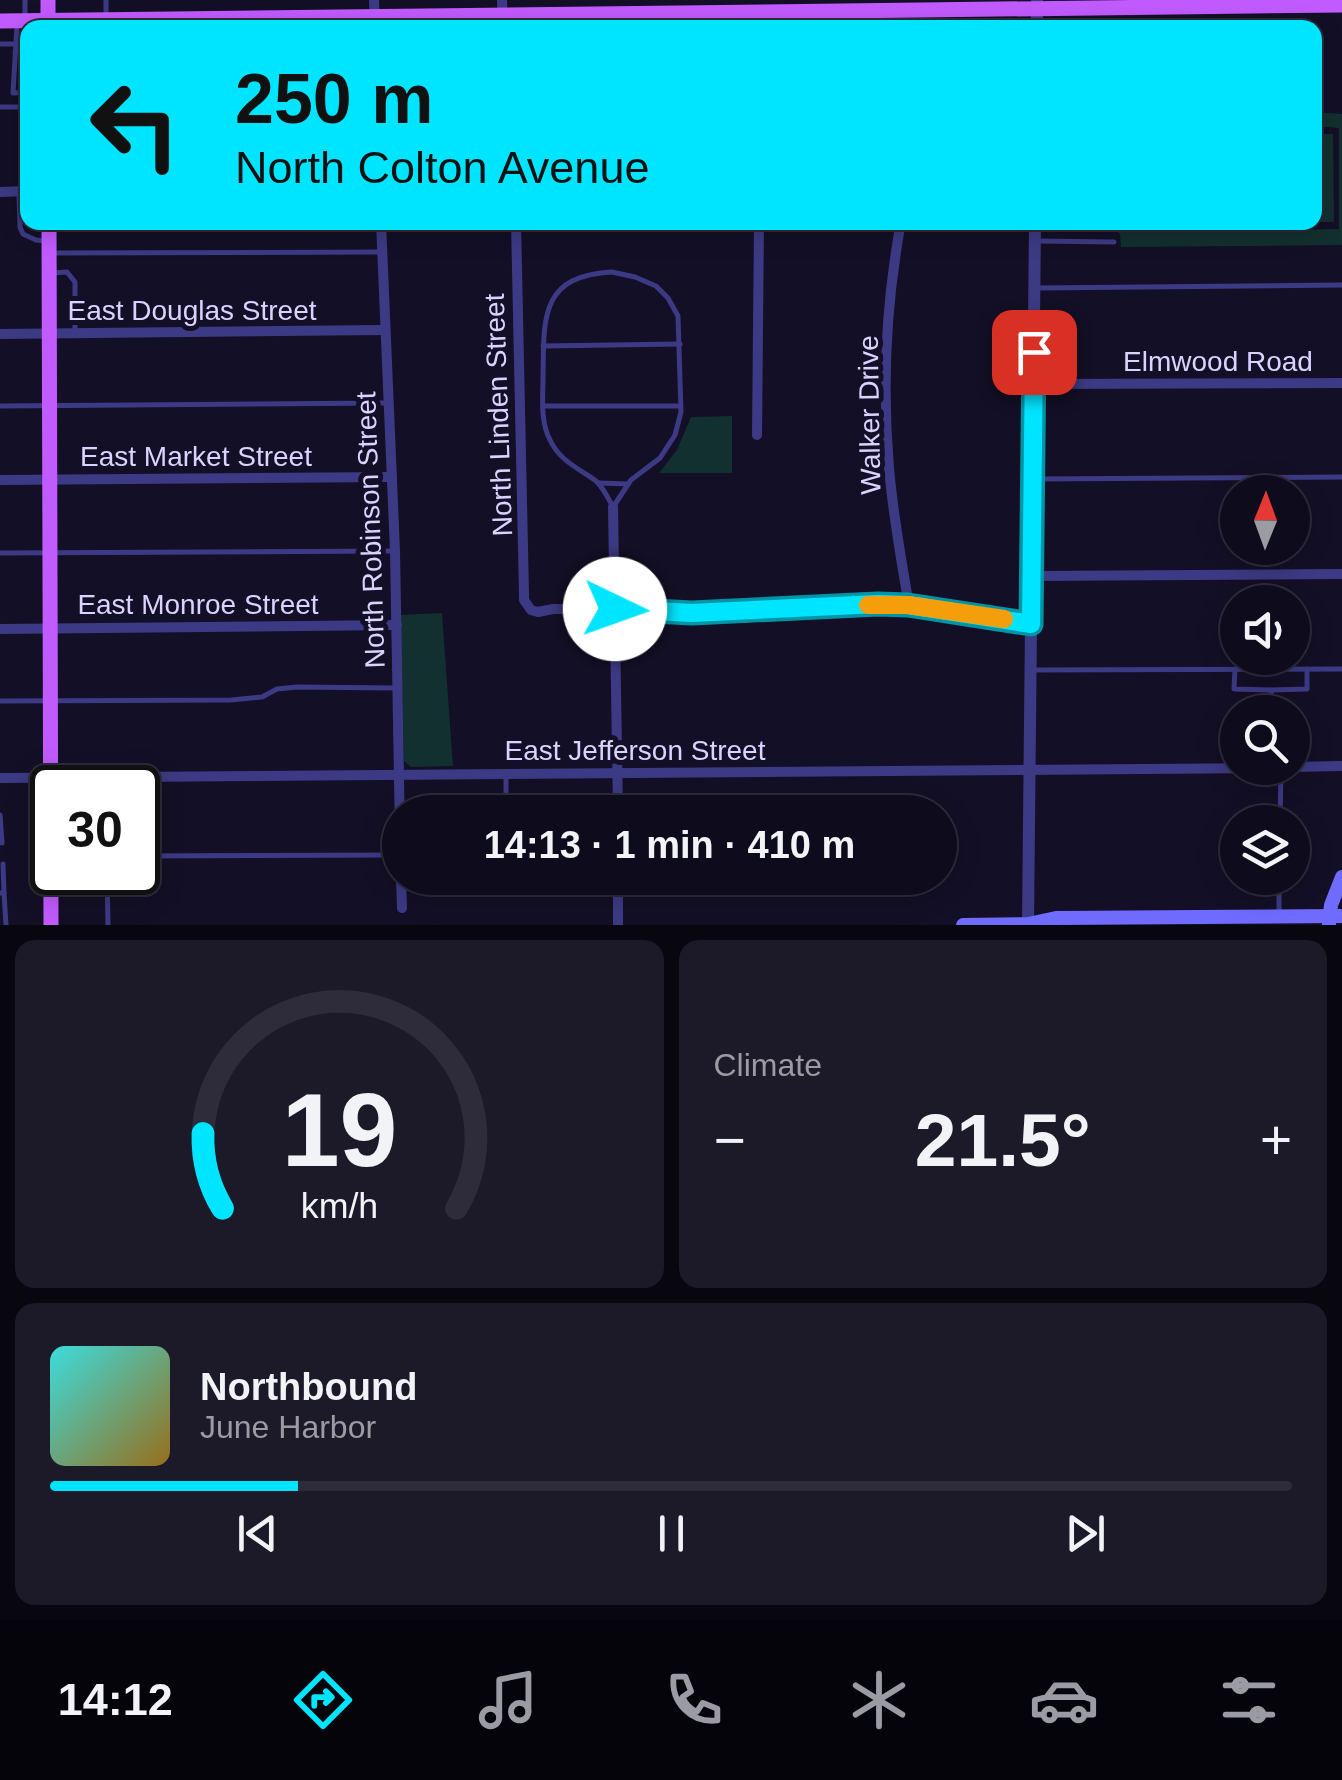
<!DOCTYPE html>
<meta charset="utf-8">
<style>
:root{--surface:#0e0b1c;--page:#1c1929;--text:#f1f3f6;--muted:#9b9ba3;--line:#2e2b3b;--accent:#00e5ff}
body{margin:0;font-family:Helvetica,sans-serif;background:var(--page);color:var(--text);height:100vh;display:flex;flex-direction:column;font-size:38px;white-space:nowrap}
*{box-sizing:border-box;margin:0}
p{font-size:32px;color:var(--muted)}
.icon{flex:none;width:55px;height:55px;fill:none;stroke:currentColor;stroke-width:2;stroke-linecap:round;stroke-linejoin:round}
.map{position:relative;height:925px;overflow:hidden}
.sheet{display:flex;flex-direction:column;gap:15px;padding:15px;background:#08060f;flex:1}
.sheet>*{flex:none}
.guide{position:absolute;left:20px;top:20px;width:1302px;height:210px;border-radius:20px;box-shadow:0 5px 25px #0003,0 0 0 2px var(--line);background:#00e5ff;color:#111;overflow:hidden}
.needle{width:65px;rotate:1deg}
.buttons{position:absolute;left:1220px;top:475px;display:grid;gap:20px}
.buttons a{display:grid;place-items:center;width:90px;height:90px;border-radius:50%;background:var(--surface);box-shadow:0 5px 25px #0003,0 0 0 2px var(--line);font-size:50px}
.speed{position:absolute;left:30px;top:765px;display:flex;gap:20px;font-size:50px;font-weight:700;text-align:center}
.speed>*{display:grid;place-content:center;width:130px;height:130px;border-radius:50%;background:var(--surface);box-shadow:0 5px 25px #0003,0 0 0 2px var(--line);line-height:1}
.speed .limit{border:5px solid #111;border-radius:15px;background:#fff;color:#111}
.pin{position:absolute;display:grid;place-items:center;width:85px;height:85px;color:#fff;margin:-42px;border-radius:20px;box-shadow:0 5px 15px #0006}
.me{position:absolute;width:110px;margin:-55px;rotate:93deg;stroke-linejoin:round;filter:drop-shadow(0 0 8px #0008)}
.turn{display:flex;align-items:center;gap:35px;height:210px;padding:0 50px;font-size:45px}
.turn .icon{width:130px;height:130px;stroke-width:2.5}
.turn b{display:block;font-size:70px;line-height:85px}
.big{font-size:75px;font-weight:600;line-height:1.1}
.sheet .widget{flex:1;display:flex;flex-direction:column;justify-content:center;gap:15px;min-width:0;padding:0 35px;border-radius:20px;background:var(--page)}
.sheet .dial{align-items:center;gap:0}
.dial svg{height:260px;overflow:visible;fill:none;stroke:var(--line);stroke-width:7;stroke-linecap:round;text-anchor:middle}
.dial text{fill:var(--text);stroke:none}
.song{display:flex;align-items:center;gap:30px}
.cover{width:120px;height:120px;border-radius:15px;background:linear-gradient(135deg,hsl(180 70% 55%),hsl(40 70% 35%))}
.played{height:10px;border-radius:5px;background:linear-gradient(90deg,var(--accent) 20%,var(--line) 20%)}
.keys{display:flex;justify-content:space-around;direction:ltr}
.heat{display:flex;justify-content:space-between;align-items:center;font-size:55px;direction:ltr}
.sheet .tiles{flex:1;display:grid;gap:15px;grid-template-columns:1fr 1fr}
.widget:last-child{grid-column:span 2}
.trip{position:absolute;left:382px;top:795px;width:575px;height:100px;border-radius:50px;background:var(--surface);box-shadow:0 5px 25px #0003,0 0 0 2px var(--line);font-weight:600;line-height:100px;text-align:center}
.tabs{display:flex;height:160px;justify-content:space-around;align-items:center;background:#06040b;color:var(--muted)}
.tabs .icon{width:70px;height:70px}
.tabs .current{color:var(--accent)}
.tabs b{font-size:45px;color:var(--text)}
.map>svg:first-child{display:block}
</style>
<div class="map">
<svg width="1342" height="925" viewBox="0 0 1342 925">
<rect width="100%" height="100%" fill="#130f26"/>
<g fill="#12302f">
<polygon points="1315,112 1342,114 1342,245 1121,247 1120,234 1108,223 1129,223 1143,230 1159,232 1339,229 1339,128 1315,126"/>
<polygon points="1315,134 1333,134 1334,222 1315,222"/>
<polygon points="732,416 732,473 659,473 677,450 691,417"/>
<polygon points="442,613 453,766 411,767 404,761 400,615"/>
</g>
<g fill="none" stroke-linecap="round" stroke-linejoin="round">
<g stroke="#3d3a85" stroke-width="5">
<polyline points="25,17 25,0"/>
<polyline points="17,25 13,93 28,92"/>
<polyline points="106,28 106,0"/>
<polyline points="0,44 15,44"/>
<polyline points="15,52 28,52"/>
<polyline points="0,107 28,107"/>
<polyline points="19,194 20,227 23,234 36,240 45,241"/>
<polyline points="1038,241 1114,242"/>
<polyline points="52,253 381,252"/>
<path d="M612,272l23,5 21,9 12,12 10,18 3,96 -6,23 -15,23 -29,22 -18,27c-5,-9 -10,-20 -17,-26 -18,-13 -36,-20 -46,-41 -10,-20 -7,-41 -7,-62 1,-59 -4,-102 69,-106z"/>
<polyline points="52,273 67,272 75,282 75,333"/>
<polyline points="1037,288 1342,285"/>
<polyline points="543,346 680,344"/>
<polyline points="0,406 388,403"/>
<polyline points="543,406 680,406"/>
<polyline points="1035,479 1342,477"/>
<polyline points="599,483 628,484"/>
<polyline points="0,553 392,551"/>
<polyline points="1235,669 1234,689 1271,690"/>
<polyline points="1034,670 1342,669"/>
<polyline points="0,701 231,700 262,697 277,689 297,687 397,688"/>
<polyline points="1271,712 1271,690 1307,689 1307,669"/>
<polyline points="506,777 506,812"/>
<polyline points="0,815 2,843"/>
<polyline points="1280,822 1281,768"/>
<polyline points="138,856 400,855"/>
<polyline points="3,864 4,893"/>
<polyline points="107,872 108,925"/>
<polyline points="507,879 507,878"/>
<polyline points="0,893 4,893 6,925"/>
<polyline points="1279,914 1279,878"/>
</g>
<g stroke="#3d3a85" stroke-width="10">
<polyline points="374,0 375,28"/>
<polyline points="502,0 503,28"/>
<polyline points="0,192 28,191"/>
<polyline points="381,222 395,551 400,836"/>
<polyline points="516,222 524,594 524,600 531,610 538,612 553,609 615,609 693,613 878,604 909,605 1031,623"/>
<path d="M901,222c-15,81 -19,165 -12,246 4,46 12,92 20,137"/>
<polyline points="0,334 385,330"/>
<polyline points="1033,384 1342,383"/>
<polyline points="757,435 759,222"/>
<polyline points="0,480 392,477"/>
<polyline points="613,507 618,812"/>
<polyline points="1032,576 1342,574"/>
<polyline points="0,629 397,625"/>
<polyline points="1292,767 1342,766"/>
<polyline points="0,778 1271,768"/>
<polyline points="401,878 402,908"/>
<polyline points="618,878 618,925"/>
</g>
<g stroke="#3d3a85" stroke-width="12">
<polyline points="1037,28 1037,0"/>
<polyline points="1028,924 1035,222"/>
</g>
<g stroke="#6f6bff" stroke-width="14">
<polyline points="1329,924 1331,905 1342,877"/>
<polyline points="963,925 1028,924 1056,918 1342,916"/>
</g>
<g stroke="#c25bff" stroke-width="15">
<polyline points="48,0 48,28"/>
<polyline points="0,21 1342,5"/>
<polyline points="49,222 51,925"/>
</g>
</g>
<g fill="none" stroke-linecap="round" stroke-linejoin="round">
<g stroke="#0095a6" stroke-width="25">
<polyline id="route" points="615,609 692,613 878,604 908,605 1031,624 1034,352"/>
</g>
<use href="#route" stroke="#00e5ff" stroke-width="18"/>
<polyline stroke="#f59e0b" stroke-width="18" points="868,605 908,605 1004,619"/>
</g>
<g text-anchor="middle" stroke-width="10" stroke-linejoin="round" paint-order="stroke">
<g font-size="28" fill="#d9d4ff" stroke="#130f26">
<text x="192" y="320">East Douglas Street</text>
<text x="1218" y="371">Elmwood Road</text>
<text transform="translate(498 415) rotate(-92)" y="10">North Linden Street</text>
<text transform="translate(869 415) rotate(-91)" y="10">Walker Drive</text>
<text x="196" y="466">East Market Street</text>
<text transform="translate(370 530) rotate(-92)" y="10">North Robinson Street</text>
<text x="198" y="614">East Monroe Street</text>
<text x="635" y="760">East Jefferson Street</text>
</g>
</g>
</svg>
<div class="buttons">
<a><svg class="needle" viewBox="-14 -14 28 28"><path d="M0-13l5 13h-10z" fill="#e53935"/><path d="M0 13l5-13h-10z" fill="#9b9ba3"/></svg></a>
<a><svg class="icon" aria-label="sound" viewBox="0 0 24 24"><path d="M4 9h4l5-4v14l-5-4H4zM17 9q2 3 0 6"/></svg></a>
<a><svg class="icon" aria-label="search" viewBox="0 0 24 24"><circle cx="10" cy="10" r="6"/><path d="M15 15l6 6"/></svg></a>
<a><svg class="icon" aria-label="layers" viewBox="0 0 24 24"><path d="M12 4l9 5-9 5-9-5zM3 14l9 5 9-5"/></svg></a>
</div>
<div class="speed"><div class="limit">30</div></div>
<div class="pin" style="left:1034px;top:352px;background:#d93025"><svg class="icon" aria-label="arrive" viewBox="0 0 24 24"><path d="M6 21V4h12l-3 4 3 4H6"/></svg></div>
<svg class="me" style="left:615px;top:609px" viewBox="-20 -20 40 40"><circle r="19" fill="#fff"/><path d="M0-13L10 11 0 6-10 11z" fill="#00e5ff"/></svg>
<div class="trip">14:13 · 1 min · 410 m</div>
<div class="guide">
<div class="turn"><svg class="icon" aria-label="left" viewBox="0 0 24 24"><path d="M17 20v-9H6M10 6l-5 5 5 5"/></svg><div><b>250 m</b>North Colton Avenue</div></div>
</div>
</div>
<section class="sheet">
<div class="tiles">
<div class="widget dial"><svg viewBox="0 0 100 80">
<path d="M14 69A42 42 0 1 1 86 69"/>
<path d="M14 69A42 42 0 0 1 8 46" stroke="#00e5ff"/>
<text x="50" y="56" font-size="32" font-weight="700">19</text>
<text x="50" y="72" font-size="11">km/h</text>
</svg></div>
<div class="widget"><p>Climate</p>
<div class="heat"><a>−</a><b class="big">21.5°</b><a>+</a></div>
</div>
<div class="widget">
<div class="song"><i class="cover"></i><div><b>Northbound</b><p>June Harbor</p></div></div>
<div class="played"></div>
<div class="keys"><svg class="icon" aria-label="previous" viewBox="0 0 24 24"><path d="M18 5L8 12l10 7zM5 5v14"/></svg><svg class="icon" aria-label="pause" viewBox="0 0 24 24"><path d="M8 5v14M16 5v14"/></svg><svg class="icon" aria-label="next" viewBox="0 0 24 24"><path d="M6 5l10 7-10 7zM19 5v14"/></svg></div>
</div>
</div>
</section>
<nav class="tabs">
<b>14:12</b>
<svg class="icon current" aria-label="directions" viewBox="0 0 24 24"><path d="M12 3l9 9-9 9-9-9zM9 14v-3h6M13 9l2 2-2 2"/></svg>
<svg class="icon" aria-label="music" viewBox="0 0 24 24"><path d="M9 18V5l10-2v13"/><circle cx="6" cy="18" r="3"/><circle cx="16" cy="16" r="3"/></svg>
<svg class="icon" aria-label="phone" viewBox="0 0 24 24"><path d="M5 4h4l2 5-3 2q2 4 5 5l2-3 5 2v4C11 20 4 13 5 4z"/></svg>
<svg class="icon" aria-label="climate" viewBox="0 0 24 24"><path d="M12 3v18M4 7l16 10M4 17L20 7"/></svg>
<svg class="icon" aria-label="car" viewBox="0 0 24 24"><path d="M5 17H2v-5l4-1 3-4h7l3 4 3 1v5h-3M9 17h6M6 11h13"/><circle cx="7" cy="17" r="2"/><circle cx="17" cy="17" r="2"/></svg>
<svg class="icon" aria-label="filters" viewBox="0 0 24 24"><path d="M4 7h16M4 17h16"/><circle cx="9" cy="7" r="2"/><circle cx="15" cy="17" r="2"/></svg>
</nav>
